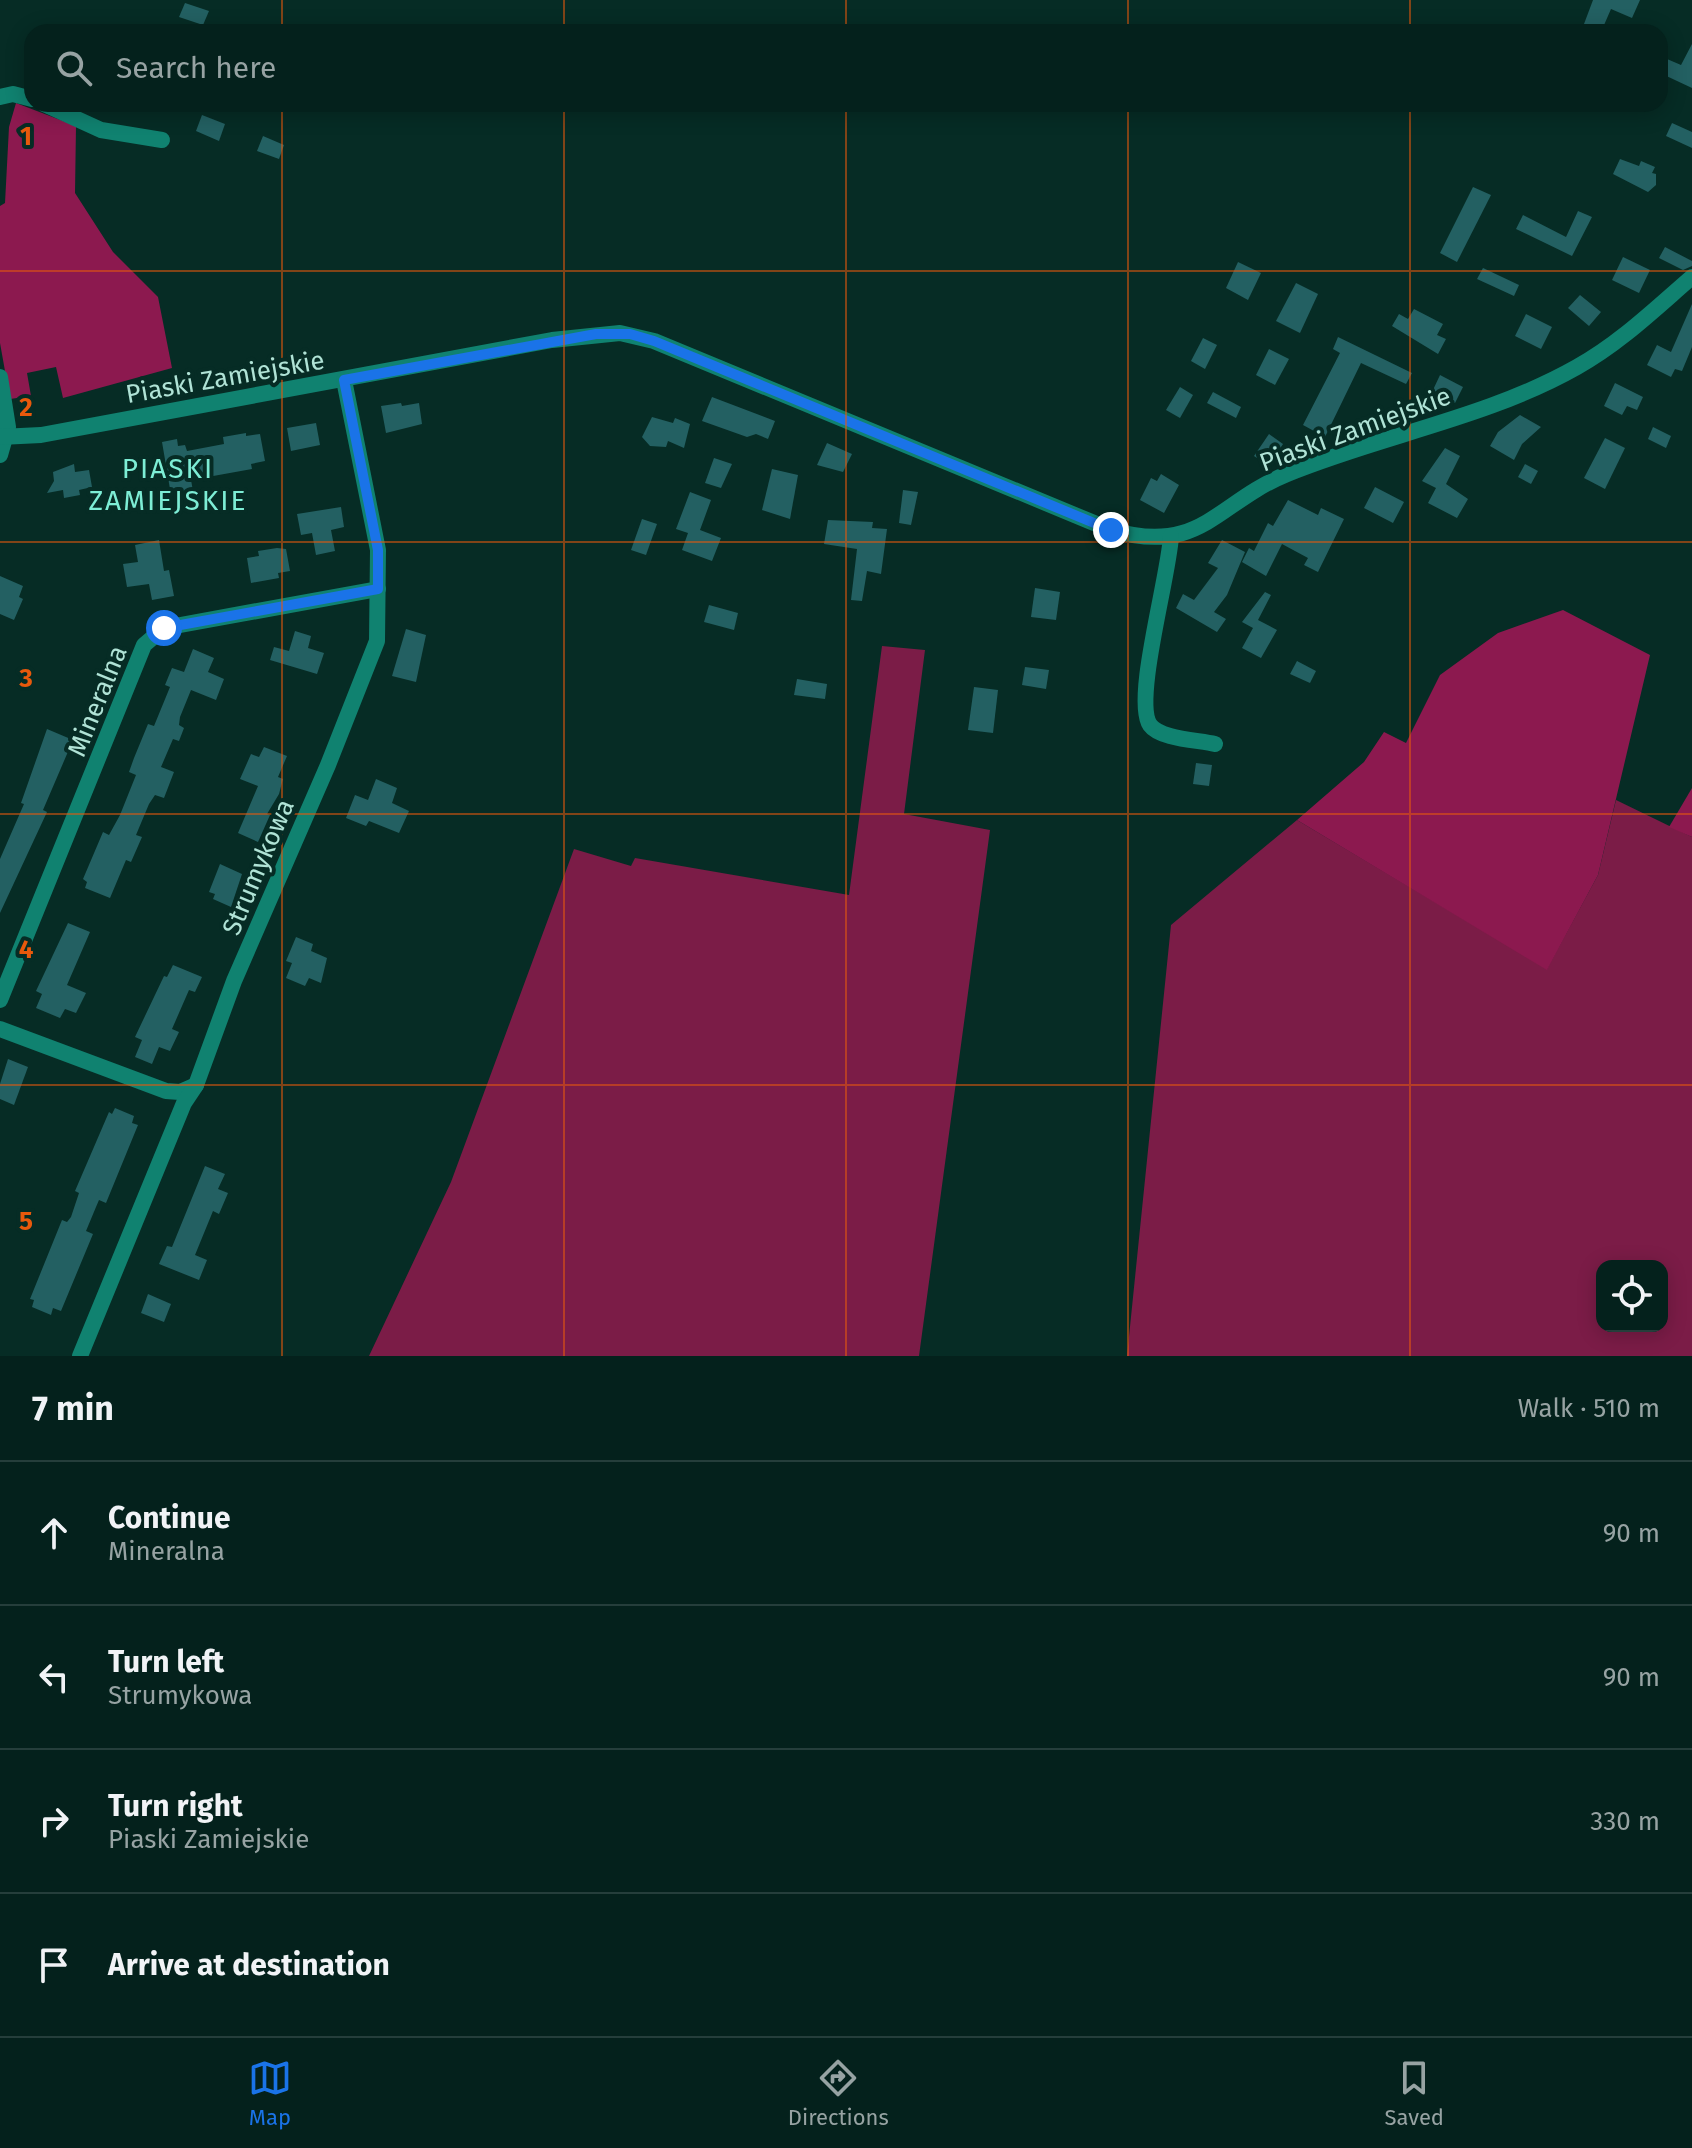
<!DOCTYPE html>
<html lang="en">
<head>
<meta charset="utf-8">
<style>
  body { margin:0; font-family:"Fira Sans",sans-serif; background:#0d2925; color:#f1f3f6 }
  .controls { position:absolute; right:24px; bottom:24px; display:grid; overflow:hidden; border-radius:16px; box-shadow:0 4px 20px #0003 }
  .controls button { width:72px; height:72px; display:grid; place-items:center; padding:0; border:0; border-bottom:2px solid #253e3b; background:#04211c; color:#f1f3f6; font:40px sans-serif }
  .stop { position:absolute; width:24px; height:24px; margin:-18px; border:6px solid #1a73e8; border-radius:50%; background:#fff }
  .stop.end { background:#1a73e8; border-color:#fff; box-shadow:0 2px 8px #0008 }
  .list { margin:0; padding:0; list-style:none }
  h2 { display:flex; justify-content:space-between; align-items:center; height:104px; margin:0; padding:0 32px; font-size:34px }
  h2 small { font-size:26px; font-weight:400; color:#97a3a3 }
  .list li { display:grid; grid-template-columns:52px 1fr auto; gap:24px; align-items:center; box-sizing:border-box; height:144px; padding:0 32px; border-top:2px solid #253e3b }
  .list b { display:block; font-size:30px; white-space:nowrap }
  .list p { margin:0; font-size:26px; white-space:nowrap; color:#97a3a3 }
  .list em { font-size:26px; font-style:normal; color:#97a3a3 }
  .icon { flex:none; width:44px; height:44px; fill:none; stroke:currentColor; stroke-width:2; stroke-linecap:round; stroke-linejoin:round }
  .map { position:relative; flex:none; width:1692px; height:1356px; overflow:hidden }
  .search { position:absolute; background:#04211c; box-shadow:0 4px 20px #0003; left:24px; right:24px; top:24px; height:88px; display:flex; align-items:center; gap:20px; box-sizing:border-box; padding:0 28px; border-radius:24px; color:#97a3a3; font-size:30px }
  .sheet { height:680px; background:#04211c }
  nav { display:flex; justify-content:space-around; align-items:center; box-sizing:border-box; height:112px; border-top:2px solid #253e3b; background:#04211c; font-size:22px; color:#97a3a3 }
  nav a { display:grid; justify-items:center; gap:4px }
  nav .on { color:#1a73e8 }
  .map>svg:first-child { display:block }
</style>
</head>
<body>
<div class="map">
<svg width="1692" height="1356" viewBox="0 0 1692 1356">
  <rect width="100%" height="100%" fill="#062c25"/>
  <g fill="#7b1c47" fill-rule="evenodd">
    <path d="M 882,646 L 925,650 L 904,814 L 990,830 L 919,1356 L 369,1356 L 451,1182 L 574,849 L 631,866 L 635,858 L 849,895 Z"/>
    <path d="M 1616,800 L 1692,837 L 1692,1356 L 1127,1356 L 1171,925 L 1297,820 L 1547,969 L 1598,875 ZM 1602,1266 L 1662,1266 L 1662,1326 L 1602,1326 Z"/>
  </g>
  <g fill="#8c194f">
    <path d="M 16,103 L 76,126 L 75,193 L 113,252 L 158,297 L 172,368 L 63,398 L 56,367 L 27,373 L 31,396 L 10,399 L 0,343 L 0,206 L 5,203 L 9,127 Z"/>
    <path d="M 1563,610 L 1650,655 L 1598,875 L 1547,970 L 1297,820 L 1364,762 L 1384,732 L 1406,743 L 1440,675 L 1498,633 Z"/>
    <path d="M 1692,788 L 1692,837 L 1669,827 Z"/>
  </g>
  <g fill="#236062">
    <path d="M 1593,0 L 1640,0 L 1632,18 L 1611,9 L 1601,32 L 1581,32 Z"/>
    <path d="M 185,3 L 209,11 L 203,25 L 179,17 Z"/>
    <path d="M 1692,44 L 1692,88 L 1660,73 L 1660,56 L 1681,65 Z"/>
    <path d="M 202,115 L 225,124 L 219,141 L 196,131 Z"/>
    <path d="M 1672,123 L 1692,132 L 1692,148 L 1666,136 Z"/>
    <path d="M 263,136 L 284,145 L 279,159 L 257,151 Z"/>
    <path d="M 1620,159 L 1639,166 L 1641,161 L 1655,167 L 1652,173 L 1656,174 L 1656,185 L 1648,192 L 1613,174 Z"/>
    <path d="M 1473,187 L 1491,195 L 1457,262 L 1440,253 Z"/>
    <path d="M 1578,211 L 1592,217 L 1572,256 L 1516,229 L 1523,215 L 1566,237 Z"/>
    <path d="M 1665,247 L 1692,261 L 1692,266 L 1683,270 L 1659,258 Z"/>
    <path d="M 1623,257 L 1650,270 L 1639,293 L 1612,280 Z"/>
    <path d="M 1238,262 L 1261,273 L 1248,300 L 1226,288 Z"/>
    <path d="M 1483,268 L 1519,285 L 1514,296 L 1477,279 Z"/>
    <path d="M 1296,283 L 1318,294 L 1300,333 L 1276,321 Z"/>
    <path d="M 1580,295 L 1601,312 L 1589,326 L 1568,308 Z"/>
    <path d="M 1692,304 L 1692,347 L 1682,371 L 1675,369 L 1671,377 L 1647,365 L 1657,345 L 1671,352 Z"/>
    <path d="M 1414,309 L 1443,324 L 1437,335 L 1446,339 L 1438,354 L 1392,326 L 1399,314 L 1408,319 Z"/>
    <path d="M 1526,314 L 1552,327 L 1541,349 L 1515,336 Z"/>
    <path d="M 1338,337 L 1412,373 L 1406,384 L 1361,363 L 1325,437 L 1303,425 L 1340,353 L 1333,349 Z"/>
    <path d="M 1203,338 L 1217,345 L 1205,369 L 1191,361 Z"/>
    <path d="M 1269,349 L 1289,359 L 1275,385 L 1256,375 Z"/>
    <path d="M 1440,375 L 1463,387 L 1455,403 L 1433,390 Z"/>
    <path d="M 1615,383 L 1643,397 L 1637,410 L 1627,406 L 1622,415 L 1604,406 Z"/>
    <path d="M 1180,387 L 1193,395 L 1180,418 L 1166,410 Z"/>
    <path d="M 1213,392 L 1241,407 L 1236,418 L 1207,403 Z"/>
    <path d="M 712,397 L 775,421 L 768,439 L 756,434 L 747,437 L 702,421 Z"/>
    <path d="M 401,403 L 402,406 L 419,403 L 422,424 L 386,433 L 381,406 Z"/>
    <path d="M 1520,415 L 1541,427 L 1522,444 L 1514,460 L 1490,446 L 1498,432 Z"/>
    <path d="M 652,417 L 673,423 L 675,418 L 690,424 L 684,448 L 668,441 L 666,447 L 650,446 L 642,437 Z"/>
    <path d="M 316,423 L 320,445 L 291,451 L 287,428 Z"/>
    <path d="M 1653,427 L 1671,436 L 1666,448 L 1648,439 Z"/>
    <path d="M 246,433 L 246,436 L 260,434 L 265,461 L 251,464 L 252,469 L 191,480 L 193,491 L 171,495 L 162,442 L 177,439 L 178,446 L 185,445 L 187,451 L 224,444 L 223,437 Z"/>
    <path d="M 1269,434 L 1283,444 L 1269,466 L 1254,456 Z"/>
    <path d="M 1605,438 L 1625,448 L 1605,489 L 1584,478 Z"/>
    <path d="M 827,443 L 852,454 L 843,472 L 817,465 Z"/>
    <path d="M 1445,448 L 1460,456 L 1446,484 L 1468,499 L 1457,518 L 1428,503 L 1436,488 L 1422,481 Z"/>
    <path d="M 714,458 L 732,464 L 721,488 L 705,483 Z"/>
    <path d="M 74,464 L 75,472 L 89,470 L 92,487 L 79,490 L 80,495 L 64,498 L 63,490 L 47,493 L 54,481 L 53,472 Z"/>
    <path d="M 1525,464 L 1538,471 L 1531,484 L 1518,477 Z"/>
    <path d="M 772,469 L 798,475 L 790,519 L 762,510 Z"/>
    <path d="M 1161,474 L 1179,485 L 1164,513 L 1140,500 L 1151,478 L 1157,481 Z"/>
    <path d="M 1375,487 L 1404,502 L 1393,523 L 1364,508 Z"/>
    <path d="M 903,490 L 918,492 L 911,525 L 899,523 Z"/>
    <path d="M 690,492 L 711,500 L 700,530 L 721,538 L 712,561 L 682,550 L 688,533 L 676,529 Z"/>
    <path d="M 1288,500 L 1318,515 L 1321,508 L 1344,519 L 1318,572 L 1304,565 L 1308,558 L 1282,544 L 1266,576 L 1242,562 L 1249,548 L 1254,551 L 1268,523 L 1273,526 Z"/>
    <path d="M 341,507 L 344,527 L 331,530 L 335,551 L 316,555 L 312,533 L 301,535 L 297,514 Z"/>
    <path d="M 642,519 L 657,524 L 646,555 L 631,550 Z"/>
    <path d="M 828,520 L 873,522 L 872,528 L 887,529 L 881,574 L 867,571 L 862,601 L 851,600 L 857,549 L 824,544 Z"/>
    <path d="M 159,540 L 164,571 L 169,570 L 174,596 L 152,600 L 149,584 L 127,587 L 123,564 L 138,562 L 135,545 Z"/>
    <path d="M 1222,540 L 1245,552 L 1227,595 L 1214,612 L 1226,619 L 1217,632 L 1176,608 L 1183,594 L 1194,600 L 1218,568 L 1208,563 Z"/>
    <path d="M 277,548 L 286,549 L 290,571 L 278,573 L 279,578 L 251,583 L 247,558 L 259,556 L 258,551 Z"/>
    <path d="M 0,576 L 23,586 L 19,597 L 23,599 L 14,620 L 0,614 Z"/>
    <path d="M 1035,588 L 1060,592 L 1056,620 L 1031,617 Z"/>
    <path d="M 1265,592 L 1271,595 L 1258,620 L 1277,630 L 1261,658 L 1242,648 L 1253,628 L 1242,622 Z"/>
    <path d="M 709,605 L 738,613 L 734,630 L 704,622 Z"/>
    <path d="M 406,629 L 426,635 L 416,682 L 392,676 Z"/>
    <path d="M 295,631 L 311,636 L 308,648 L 324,653 L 317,674 L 270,660 L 274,647 L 289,651 Z"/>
    <path d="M 193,649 L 214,658 L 208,672 L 224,679 L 216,700 L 191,690 L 180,717 L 179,725 L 184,728 L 179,741 L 173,739 L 161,767 L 174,772 L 164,798 L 155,795 L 149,804 L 136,835 L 142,837 L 131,862 L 126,860 L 110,898 L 85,888 L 87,882 L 83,879 L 103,832 L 109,835 L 120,815 L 136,775 L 129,772 L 134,758 L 148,724 L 154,726 L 170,687 L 165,685 L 172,668 L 184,672 Z"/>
    <path d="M 1297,661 L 1316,671 L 1310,683 L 1290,674 Z"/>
    <path d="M 1025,667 L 1049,670 L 1046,689 L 1022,685 Z"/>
    <path d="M 797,679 L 827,684 L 825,699 L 794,695 Z"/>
    <path d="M 974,687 L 998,690 L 993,733 L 968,730 Z"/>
    <path d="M 47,729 L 73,740 L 43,810 L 47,812 L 0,913 L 0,859 L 24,804 L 21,803 Z"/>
    <path d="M 264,747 L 287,756 L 278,777 L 283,779 L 279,794 L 267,814 L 270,815 L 258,842 L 238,833 L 258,786 L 240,779 L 251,754 L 259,757 Z"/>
    <path d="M 1196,763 L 1212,765 L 1209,786 L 1193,784 Z"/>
    <path d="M 376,779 L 397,788 L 392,803 L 409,811 L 399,833 L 369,821 L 366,826 L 346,818 L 355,795 L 368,800 Z"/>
    <path d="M 220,864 L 242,874 L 231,907 L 213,899 L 215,894 L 209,892 Z"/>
    <path d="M 68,923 L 90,932 L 67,985 L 86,993 L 76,1013 L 65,1009 L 60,1018 L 36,1008 L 42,994 L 36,991 Z"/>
    <path d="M 296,937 L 313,944 L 311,951 L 327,958 L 321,983 L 309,978 L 305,986 L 286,978 L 292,963 L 286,961 Z"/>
    <path d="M 173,965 L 202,977 L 195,992 L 189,990 L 172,1029 L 179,1032 L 170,1051 L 159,1047 L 152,1064 L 135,1057 L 142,1040 L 135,1037 L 164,976 L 167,977 Z"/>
    <path d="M 8,1059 L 28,1067 L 14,1105 L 0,1099 L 0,1084 Z"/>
    <path d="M 115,1108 L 134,1116 L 132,1123 L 138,1125 L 106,1203 L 99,1200 L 96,1207 L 86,1231 L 93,1234 L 61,1311 L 53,1308 L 51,1315 L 32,1307 L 34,1300 L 30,1299 L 62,1220 L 67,1222 L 71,1217 L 79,1193 L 75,1191 L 109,1112 L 112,1114 Z"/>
    <path d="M 205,1166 L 225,1174 L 218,1189 L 228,1193 L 219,1214 L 213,1211 L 195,1255 L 207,1260 L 199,1280 L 159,1264 L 167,1246 L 172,1247 Z"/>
    <path d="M 148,1294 L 171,1304 L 164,1322 L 141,1313 Z"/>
  </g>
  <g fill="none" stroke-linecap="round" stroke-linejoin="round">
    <g stroke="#108270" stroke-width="16">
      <path d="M 0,97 L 13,94 L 32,99"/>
      <path d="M 44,104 L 101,130 L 162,140"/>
      <path d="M 0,377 L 8,427 L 0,455"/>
      <path d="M 0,437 L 41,435 L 552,340 L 620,333 L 654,341 L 1111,530 C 1201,556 1216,503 1287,474 C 1382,435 1487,418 1577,367 C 1620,343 1655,309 1692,277"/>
      <path d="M 1171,536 C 1169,576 1133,700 1150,725 C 1160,739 1198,740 1215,744"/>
      <path d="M 0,1000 L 144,645 L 164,628 L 378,589"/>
      <path d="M 0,1029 L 166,1091 L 180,1092 L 196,1085"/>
      <path d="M 80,1356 L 184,1103 L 196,1085 L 234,981 L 328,765 L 377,641 L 378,550 L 344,380"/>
    </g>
  </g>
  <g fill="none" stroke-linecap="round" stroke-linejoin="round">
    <path stroke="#1a73e8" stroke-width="10" d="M 164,628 L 378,589 L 378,550 L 344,380 L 596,334 L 630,334 L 654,341 L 1111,530"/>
  </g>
  <path fill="none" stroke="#e8590c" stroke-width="2" stroke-opacity="0.55" d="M 282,0 L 282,32M 564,0 L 564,32M 846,0 L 846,32M 1128,0 L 1128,32M 1410,0 L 1410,32M 282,104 L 282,1356M 564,104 L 564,1356M 846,104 L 846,1356M 1128,104 L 1128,1356M 1410,104 L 1410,1356M 0,271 L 1692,271M 0,542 L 1692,542M 0,814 L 1692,814M 0,1085 L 1692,1085"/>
  <g text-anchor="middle" stroke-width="8" stroke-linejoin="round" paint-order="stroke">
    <g font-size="26" fill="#b0e3d6" stroke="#062c25">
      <text transform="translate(225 377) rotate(-10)" y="9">Piaski Zamiejskie</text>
      <text transform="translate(1355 429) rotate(-20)" y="9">Piaski Zamiejskie</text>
      <text transform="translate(97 701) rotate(-68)" y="9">Mineralna</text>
      <text transform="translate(258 867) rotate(-67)" y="9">Strumykowa</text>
    </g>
    <g font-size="28" letter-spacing="2" fill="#7dedd5" stroke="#062c25">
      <text x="168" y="478">PIASKI<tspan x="168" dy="32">ZAMIEJSKIE</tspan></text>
    </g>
  </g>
  <g font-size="26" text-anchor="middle" font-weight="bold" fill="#e8590c" stroke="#062c25" stroke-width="8" stroke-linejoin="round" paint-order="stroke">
    <text x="26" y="145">1</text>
    <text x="26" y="416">2</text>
    <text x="26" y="687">3</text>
    <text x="26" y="958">4</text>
    <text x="26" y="1230">5</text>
  </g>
</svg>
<div class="controls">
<button><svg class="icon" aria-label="locate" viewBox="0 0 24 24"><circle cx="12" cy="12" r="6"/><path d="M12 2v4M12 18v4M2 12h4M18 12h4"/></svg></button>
</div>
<div class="stop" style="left:164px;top:628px"></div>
<div class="stop end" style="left:1111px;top:530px"></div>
<div class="search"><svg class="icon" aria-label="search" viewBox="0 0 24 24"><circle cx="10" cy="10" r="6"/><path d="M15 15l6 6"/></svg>Search here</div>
</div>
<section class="sheet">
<h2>7 min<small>Walk · 510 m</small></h2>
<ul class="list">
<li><svg class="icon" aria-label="ahead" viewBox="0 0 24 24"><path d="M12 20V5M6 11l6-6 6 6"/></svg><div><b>Continue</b><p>Mineralna</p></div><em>90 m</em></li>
<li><svg class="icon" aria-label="left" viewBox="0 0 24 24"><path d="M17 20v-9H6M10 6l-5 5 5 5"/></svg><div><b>Turn left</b><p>Strumykowa</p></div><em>90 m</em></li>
<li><svg class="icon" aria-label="right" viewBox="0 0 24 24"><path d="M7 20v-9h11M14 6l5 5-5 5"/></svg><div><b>Turn right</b><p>Piaski Zamiejskie</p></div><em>330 m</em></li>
<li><svg class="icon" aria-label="arrive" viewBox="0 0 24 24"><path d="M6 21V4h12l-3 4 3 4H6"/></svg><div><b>Arrive at destination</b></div></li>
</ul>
</section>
<nav>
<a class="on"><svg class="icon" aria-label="map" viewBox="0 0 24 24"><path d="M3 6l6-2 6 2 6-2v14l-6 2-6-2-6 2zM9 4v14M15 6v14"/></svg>Map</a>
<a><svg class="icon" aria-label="directions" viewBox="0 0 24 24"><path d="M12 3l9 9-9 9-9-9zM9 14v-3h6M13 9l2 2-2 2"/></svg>Directions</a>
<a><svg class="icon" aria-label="saved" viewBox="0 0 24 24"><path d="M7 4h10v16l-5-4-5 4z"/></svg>Saved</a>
</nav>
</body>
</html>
